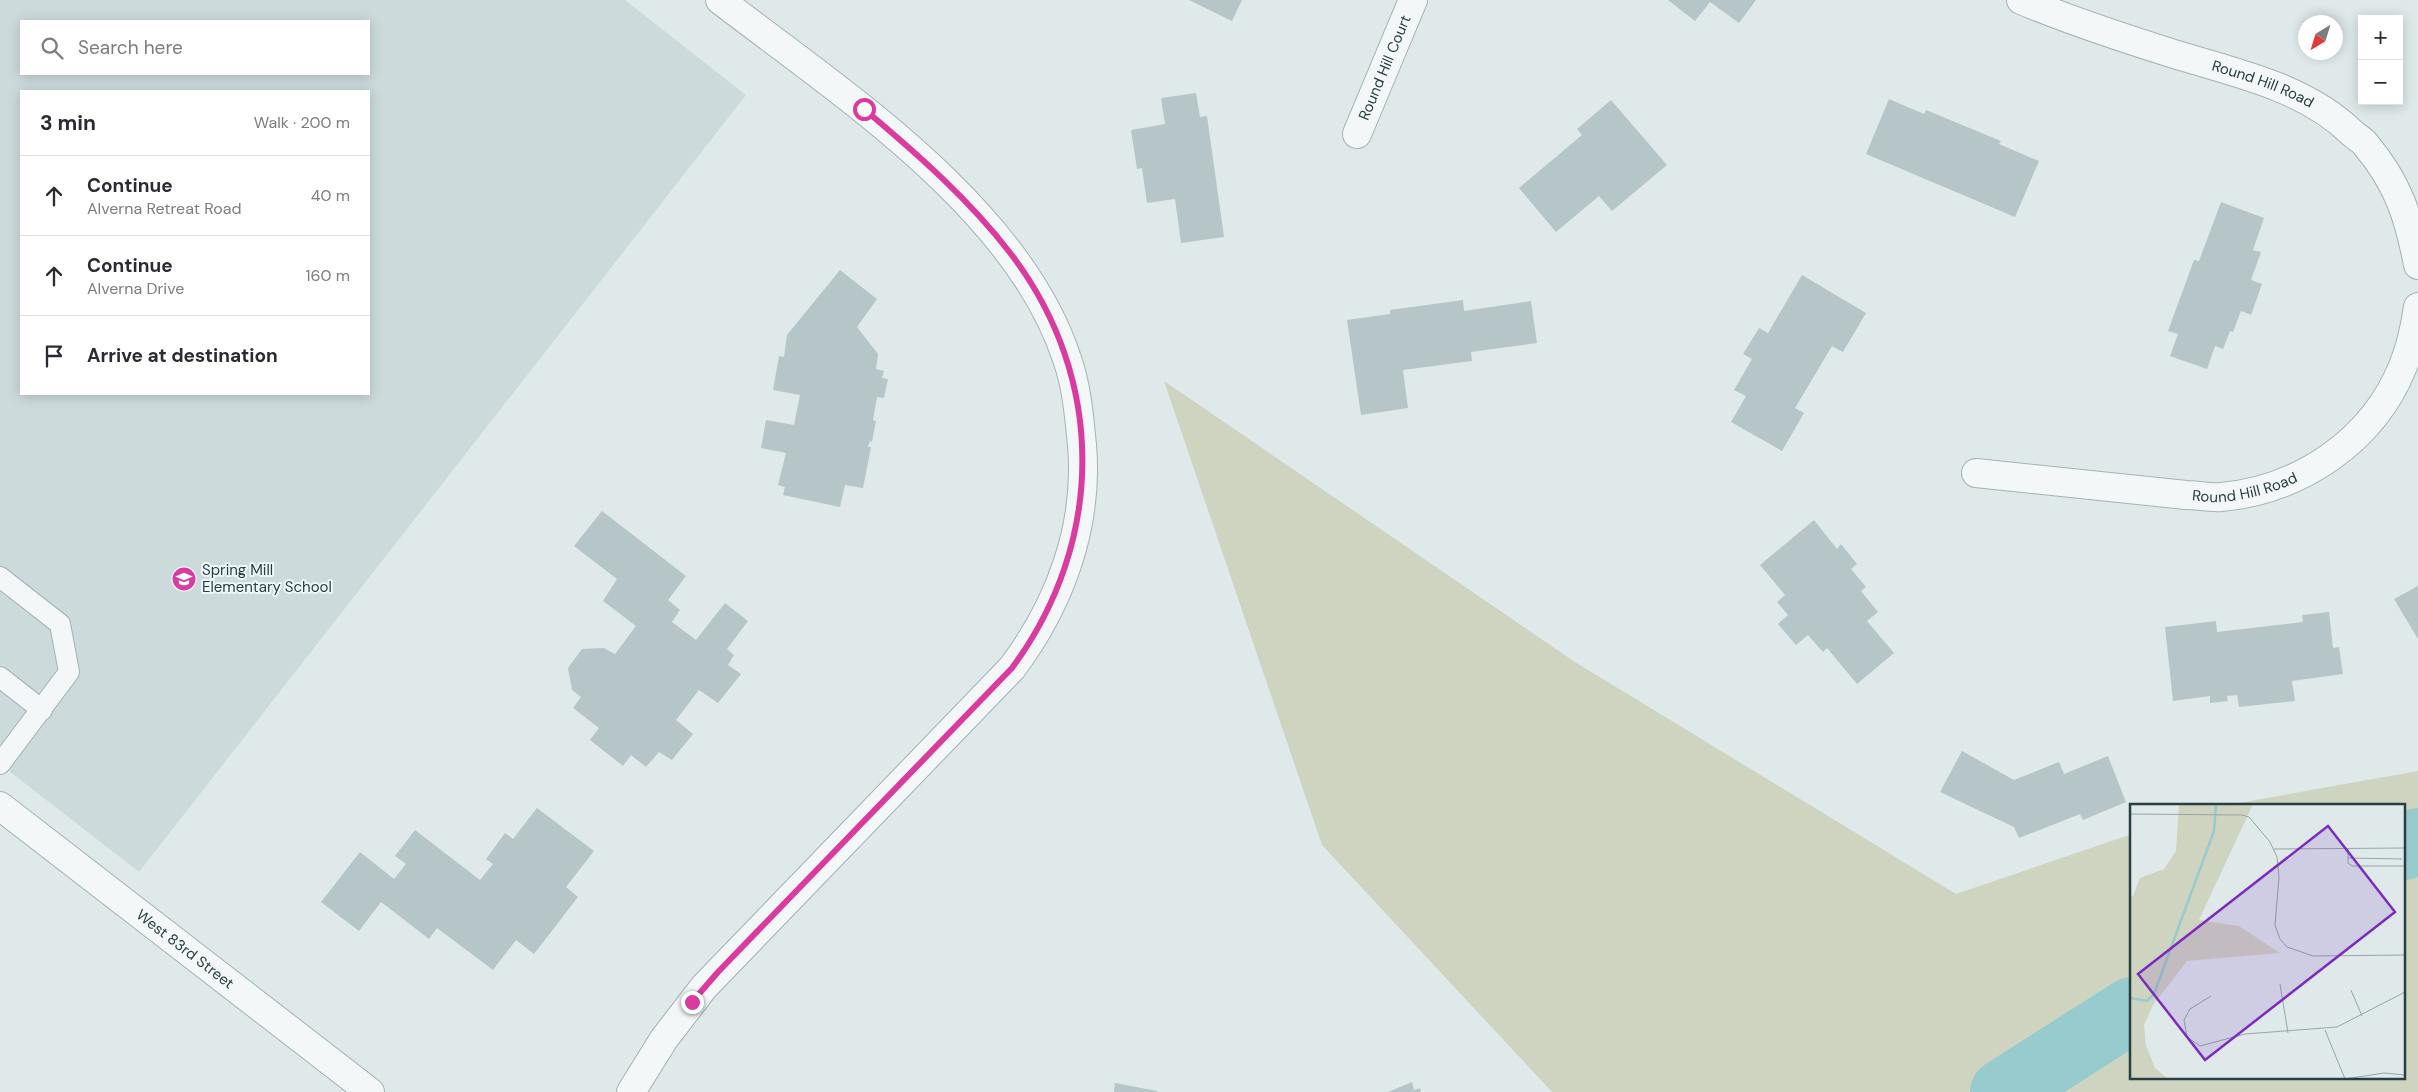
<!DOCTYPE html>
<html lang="en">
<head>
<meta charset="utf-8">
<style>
  body { margin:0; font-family:"DM Sans",sans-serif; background:#f2f2f3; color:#2b2b33 }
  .controls { position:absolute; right:15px; top:15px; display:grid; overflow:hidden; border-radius:0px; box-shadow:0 2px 12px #0003 }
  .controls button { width:45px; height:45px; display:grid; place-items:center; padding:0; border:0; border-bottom:1px solid #e1e1e2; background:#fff; color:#2b2b33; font:25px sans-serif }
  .compass { position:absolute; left:2298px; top:15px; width:45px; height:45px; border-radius:50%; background:#fff; box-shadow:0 2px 12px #0003; rotate:218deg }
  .stop { position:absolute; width:15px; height:15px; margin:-11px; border:4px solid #d93b9e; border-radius:50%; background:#fff }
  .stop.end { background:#d93b9e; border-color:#fff; box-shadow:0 1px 5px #0008 }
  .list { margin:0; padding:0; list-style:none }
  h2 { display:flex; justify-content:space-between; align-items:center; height:65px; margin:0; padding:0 20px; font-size:21px }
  h2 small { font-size:16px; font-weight:400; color:#7c7c81 }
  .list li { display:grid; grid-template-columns:32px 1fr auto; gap:15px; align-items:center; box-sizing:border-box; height:80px; padding:0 20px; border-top:1px solid #e1e1e2 }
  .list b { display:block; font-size:19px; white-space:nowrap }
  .list p { margin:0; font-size:16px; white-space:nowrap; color:#7c7c81 }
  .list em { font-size:16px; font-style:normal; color:#7c7c81 }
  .icon { flex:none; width:28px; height:28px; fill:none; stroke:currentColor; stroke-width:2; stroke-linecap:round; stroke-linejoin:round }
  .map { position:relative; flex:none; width:2418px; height:1092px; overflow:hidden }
  .search { position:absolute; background:#fff; box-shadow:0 2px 12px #0003; left:20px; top:20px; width:350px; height:55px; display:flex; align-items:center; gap:12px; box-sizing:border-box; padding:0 18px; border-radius:0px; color:#7c7c81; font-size:19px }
  .panel { position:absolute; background:#fff; box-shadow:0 2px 12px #0003; left:20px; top:90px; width:350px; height:305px; border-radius:0px }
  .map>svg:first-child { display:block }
</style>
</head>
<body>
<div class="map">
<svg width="2418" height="1092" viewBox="0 0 2418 1092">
  <rect width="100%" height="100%" fill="#dfe9ea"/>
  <path fill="#cddadc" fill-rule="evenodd" d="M 0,0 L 625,0 L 746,95 L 139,872 L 0,764 ZM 21,21 L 369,21 L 369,74 L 21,74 ZM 21,91 L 369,91 L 369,394 L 21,394 Z"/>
  <path fill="#cfd4c0" d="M 1164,381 L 1575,662 L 1956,894 L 2132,834 L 2132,1078 L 2404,1078 L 2404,806 L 2222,806 L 2418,771 L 2418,1092 L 1552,1092 L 1322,845 Z"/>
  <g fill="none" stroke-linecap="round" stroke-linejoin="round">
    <g stroke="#98cbcd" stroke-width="66">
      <path d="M 2404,847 L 2418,841"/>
      <path d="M 2003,1092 L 2132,1010"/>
    </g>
  </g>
  <g fill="#b6c5c7">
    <path d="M 1189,0 L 1242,0 L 1232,21 Z"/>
    <path d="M 1668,0 L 1756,0 L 1739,23 L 1710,2 L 1695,21 Z"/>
    <path d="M 1196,93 L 1200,117 L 1207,116 L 1224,237 L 1181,243 L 1175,199 L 1147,203 L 1142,168 L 1137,169 L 1131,130 L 1165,124 L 1161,98 Z"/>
    <path d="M 1889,99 L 1924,114 L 1926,110 L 2001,141 L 1999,144 L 2039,161 L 2015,217 L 1866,154 Z"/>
    <path d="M 1611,100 L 1667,165 L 1612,211 L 1599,196 L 1556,232 L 1519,188 L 1582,135 L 1577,129 Z"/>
    <path d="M 2221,202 L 2264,218 L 2253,250 L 2261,252 L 2251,280 L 2262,284 L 2251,315 L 2241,311 L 2233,332 L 2230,331 L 2223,349 L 2215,346 L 2207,369 L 2170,356 L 2178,334 L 2168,331 L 2194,260 L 2199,261 Z"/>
    <path d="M 840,270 L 877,299 L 857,327 L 878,354 L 876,369 L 884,371 L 882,378 L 888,379 L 884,398 L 877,397 L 873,420 L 876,421 L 872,442 L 870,441 L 868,447 L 871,447 L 863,488 L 845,485 L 840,507 L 783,495 L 785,487 L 778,485 L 786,453 L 761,448 L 766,420 L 794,425 L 800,395 L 773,390 L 779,356 L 784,357 L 787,335 Z"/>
    <path d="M 1802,275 L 1866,313 L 1843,352 L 1832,346 L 1795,408 L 1804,413 L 1782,451 L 1731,422 L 1746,396 L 1734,390 L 1752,359 L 1743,354 L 1759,328 L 1768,333 Z"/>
    <path d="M 1463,300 L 1464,311 L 1531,301 L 1537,343 L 1471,352 L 1472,361 L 1403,370 L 1408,408 L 1361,415 L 1347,320 L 1390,314 L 1390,310 Z"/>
    <path d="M 602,511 L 686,576 L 668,600 L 680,610 L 672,622 L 696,640 L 725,603 L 748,621 L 727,649 L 734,655 L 728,665 L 741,674 L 718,703 L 699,690 L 676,720 L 693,734 L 672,760 L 659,752 L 646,767 L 631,755 L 623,766 L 590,740 L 599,728 L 573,708 L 581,697 L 572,690 L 568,668 L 582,649 L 604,648 L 615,654 L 636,626 L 603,601 L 617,579 L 574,546 Z"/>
    <path d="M 1814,520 L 1837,549 L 1841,544 L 1857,564 L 1851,569 L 1866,587 L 1861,591 L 1878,612 L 1867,621 L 1894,653 L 1857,684 L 1827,648 L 1823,652 L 1808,635 L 1796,645 L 1778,624 L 1788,615 L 1777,602 L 1785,595 L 1760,565 Z"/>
    <path d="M 2418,586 L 2418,639 L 2394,599 Z"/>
    <path d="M 2329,612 L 2333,648 L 2339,647 L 2343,674 L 2292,681 L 2295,701 L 2239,707 L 2237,695 L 2227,696 L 2228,701 L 2210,703 L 2210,696 L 2173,701 L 2165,627 L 2216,621 L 2217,632 L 2303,622 L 2302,615 Z"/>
    <path d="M 1962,751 L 2014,780 L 2059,762 L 2064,774 L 2108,756 L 2126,802 L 2083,820 L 2080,814 L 2019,838 L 2014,827 L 1940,792 Z"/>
    <path d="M 537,808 L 594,851 L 566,887 L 578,897 L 534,954 L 516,940 L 493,970 L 437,928 L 429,939 L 381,902 L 359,931 L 321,902 L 360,852 L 394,879 L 406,864 L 395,856 L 415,830 L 480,880 L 493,864 L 486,859 L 505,833 L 513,839 Z"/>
    <path d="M 1412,1082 L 1414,1090 L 1420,1088 L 1421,1092 L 1388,1092 Z"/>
    <path d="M 1115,1083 L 1157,1091 L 1157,1092 L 1114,1092 Z"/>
  </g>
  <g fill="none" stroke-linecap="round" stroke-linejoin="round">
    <defs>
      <g id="service">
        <path d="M 0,577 L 60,624 L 69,672 L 0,764"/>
        <path d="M 0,677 L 42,710"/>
      </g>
      <g id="minor">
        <path id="s1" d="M 2021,0 C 2071,21 2123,38 2174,54 C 2236,73 2305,87 2352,133 C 2356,137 2363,140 2366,145 C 2398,183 2409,217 2418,265"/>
        <path id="s2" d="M 1357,134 L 1413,0"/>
        <path id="s3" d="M 1976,473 L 2186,495 C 2198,495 2210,498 2221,497 C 2300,490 2373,441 2403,366 C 2411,347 2415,327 2418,307"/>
        <path id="s4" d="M 0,806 L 370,1092"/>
        <path d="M 631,1092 L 664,1039 L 704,987 L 1012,668 C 1060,604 1089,526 1082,445 C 1079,416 1077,387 1067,359 C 1018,208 841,93 720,0"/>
      </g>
    </defs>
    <use href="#service" stroke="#a4b2b4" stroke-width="22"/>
    <use href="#minor" stroke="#a4b2b4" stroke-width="30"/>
    <use href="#service" stroke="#f3f7f8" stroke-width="20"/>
    <use href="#minor" stroke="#f3f7f8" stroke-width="28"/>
  </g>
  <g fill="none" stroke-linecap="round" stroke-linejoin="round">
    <path stroke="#d93b9e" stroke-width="6" d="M 692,1002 L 718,972 L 1012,668 C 1105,542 1107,380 1011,254 C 969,199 916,153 864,109"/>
  </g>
  <defs>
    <symbol id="school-disc" viewBox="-11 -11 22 22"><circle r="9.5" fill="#d93b9e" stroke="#eff6f7"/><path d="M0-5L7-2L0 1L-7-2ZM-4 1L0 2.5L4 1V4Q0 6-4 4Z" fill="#fff"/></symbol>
  </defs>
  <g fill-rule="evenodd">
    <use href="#school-disc" x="170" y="565" width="28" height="28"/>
  </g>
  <g text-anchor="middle" stroke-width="4" stroke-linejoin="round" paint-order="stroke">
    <g font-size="15" fill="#273e42" stroke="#eff6f7">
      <text dy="5" stroke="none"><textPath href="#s2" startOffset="72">Round Hill Court</textPath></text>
      <text dy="5" stroke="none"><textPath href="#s1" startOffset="256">Round Hill Road</textPath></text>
      <text dy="5" stroke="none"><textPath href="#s3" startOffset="271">Round Hill Road</textPath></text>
      <text dy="5" stroke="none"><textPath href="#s4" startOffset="234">West 83rd Street</textPath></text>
    </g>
    <g font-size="15" fill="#273e42" stroke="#eff6f7" text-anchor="start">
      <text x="202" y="575">Spring Mill<tspan x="202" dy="17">Elementary School</tspan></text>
    </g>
  </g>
  <g transform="translate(2130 804)">
    <rect width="275" height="275" fill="#dfe9ea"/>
    <path d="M 49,0 L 123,0 L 69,116 L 109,122 L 150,149 L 57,157 L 23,201 L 14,221 L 16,241 L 25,264 L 38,275 L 0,275 L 0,91 L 3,92 L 10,74 L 34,65 L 46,47 Z" fill="#cfd4c0"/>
    <path fill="none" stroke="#98cbcd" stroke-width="2.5" d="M 0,194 L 17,197 L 24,190 L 84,27 L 86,0"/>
    <path fill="none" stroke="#95a5a7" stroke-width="1" d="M 0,10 L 112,11 L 119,13 L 140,38 L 147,53 L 149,73 L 145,121 L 150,135 L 157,143 L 183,152 L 275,151M 218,44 L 218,59 L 222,62 L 275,62M 144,45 L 275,44M 218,54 L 272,55M 150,180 L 158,229M 221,186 L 232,212M 81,192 L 60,205 L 54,216 L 57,233 L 70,242 L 115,230 L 207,223 L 275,188M 195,226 L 215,275M 215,275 L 254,269 L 275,271"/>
    <path fill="#7b2cbf" fill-opacity="0.15" stroke="#7b2cbf" stroke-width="2.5" d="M 198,22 L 265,108 L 75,256 L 8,170 Z"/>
    <rect width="275" height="275" fill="none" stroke="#273e42" stroke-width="2.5"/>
  </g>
</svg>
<div class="controls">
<button>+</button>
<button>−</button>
</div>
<svg class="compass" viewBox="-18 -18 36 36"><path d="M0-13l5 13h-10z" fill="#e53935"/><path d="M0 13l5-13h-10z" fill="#7c7c81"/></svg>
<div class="stop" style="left:864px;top:109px"></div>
<div class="stop end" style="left:692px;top:1002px"></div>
<div class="search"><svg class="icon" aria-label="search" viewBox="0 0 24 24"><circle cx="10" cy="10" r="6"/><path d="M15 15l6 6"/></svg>Search here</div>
<section class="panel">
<h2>3 min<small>Walk · 200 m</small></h2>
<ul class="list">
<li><svg class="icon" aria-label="ahead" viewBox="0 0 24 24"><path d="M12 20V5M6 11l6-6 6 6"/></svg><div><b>Continue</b><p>Alverna Retreat Road</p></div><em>40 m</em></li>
<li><svg class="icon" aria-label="ahead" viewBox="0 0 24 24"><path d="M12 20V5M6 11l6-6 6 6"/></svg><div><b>Continue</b><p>Alverna Drive</p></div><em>160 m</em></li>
<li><svg class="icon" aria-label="arrive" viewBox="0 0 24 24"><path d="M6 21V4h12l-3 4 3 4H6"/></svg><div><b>Arrive at destination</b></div></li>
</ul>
</section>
</div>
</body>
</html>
